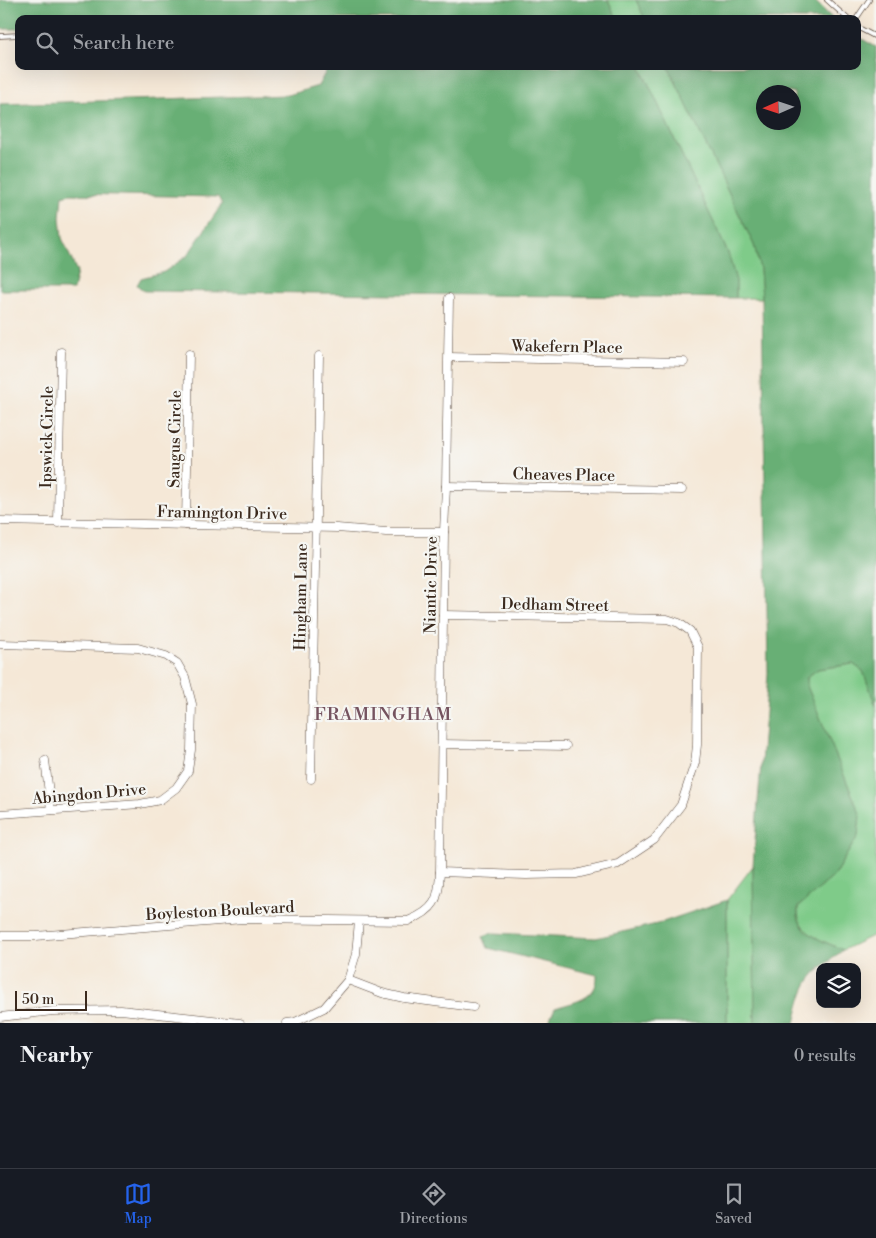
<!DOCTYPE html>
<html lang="en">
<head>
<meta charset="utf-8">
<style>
  body { margin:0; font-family:"Libre Bodoni",serif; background:#242831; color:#f1f3f6 }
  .controls { position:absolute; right:15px; bottom:15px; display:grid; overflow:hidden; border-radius:10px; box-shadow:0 5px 20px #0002 }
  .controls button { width:45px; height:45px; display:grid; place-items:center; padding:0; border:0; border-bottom:1px solid #363941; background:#171b24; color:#f1f3f6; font:25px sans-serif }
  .compass { position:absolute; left:756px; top:85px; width:45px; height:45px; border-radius:50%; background:#171b24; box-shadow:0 5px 20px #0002; rotate:267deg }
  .scale { position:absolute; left:15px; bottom:12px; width:72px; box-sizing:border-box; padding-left:5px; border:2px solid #3b2a1e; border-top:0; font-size:14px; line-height:18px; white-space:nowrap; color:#3b2a1e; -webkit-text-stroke:4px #f6f6f2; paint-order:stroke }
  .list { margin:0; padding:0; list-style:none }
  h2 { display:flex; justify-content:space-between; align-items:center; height:65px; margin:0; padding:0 20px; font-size:21px }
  h2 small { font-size:16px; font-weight:400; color:#9ea1a6 }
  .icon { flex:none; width:28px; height:28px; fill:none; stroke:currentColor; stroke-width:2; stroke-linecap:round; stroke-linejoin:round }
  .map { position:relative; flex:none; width:876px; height:1023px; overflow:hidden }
  .search { position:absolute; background:#171b24; box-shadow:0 5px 20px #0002; left:15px; right:15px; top:15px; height:55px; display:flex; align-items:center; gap:12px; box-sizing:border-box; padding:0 18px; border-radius:10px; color:#9ea1a6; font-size:19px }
  .sheet { height:145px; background:#171b24 }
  nav { display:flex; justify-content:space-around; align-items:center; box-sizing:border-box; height:70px; border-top:1px solid #363941; background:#171b24; font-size:14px; color:#9ea1a6 }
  nav a { display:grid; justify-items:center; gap:2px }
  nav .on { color:#2563eb }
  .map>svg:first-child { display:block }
</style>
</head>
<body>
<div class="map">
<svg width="876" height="1023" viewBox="0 0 876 1023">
  <rect width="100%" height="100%" fill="#f6f6f2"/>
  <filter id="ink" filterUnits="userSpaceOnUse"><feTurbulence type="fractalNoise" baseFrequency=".02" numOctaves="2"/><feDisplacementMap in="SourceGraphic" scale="10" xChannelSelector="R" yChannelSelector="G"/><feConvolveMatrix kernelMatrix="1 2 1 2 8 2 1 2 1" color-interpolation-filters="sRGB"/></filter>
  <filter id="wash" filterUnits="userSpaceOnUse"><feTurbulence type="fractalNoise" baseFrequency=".0096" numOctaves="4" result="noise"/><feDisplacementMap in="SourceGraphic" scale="20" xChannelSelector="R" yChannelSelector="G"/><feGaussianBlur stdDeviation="1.12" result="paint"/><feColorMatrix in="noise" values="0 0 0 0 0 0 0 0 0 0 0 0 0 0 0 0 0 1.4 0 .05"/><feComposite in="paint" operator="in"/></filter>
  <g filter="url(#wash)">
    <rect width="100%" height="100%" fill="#f5e8d7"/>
    <g fill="#7fcb89" stroke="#5d7a54">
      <path d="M 608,0 L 636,0 L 645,19 L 617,19 Z"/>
      <path d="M 640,66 L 668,66 L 754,245 L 760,269 L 762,298 L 736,298 L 736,281 L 728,253 Z"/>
      <path d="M 853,664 L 863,671 L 876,706 L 876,934 L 843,950 C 822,940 796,934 798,907 L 833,877 L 858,836 L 860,814 L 807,686 L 807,677 L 818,669 Z"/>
      <path d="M 753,866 L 755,1023 L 727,1023 L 727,900 Z"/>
    </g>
    <g fill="#67af75" stroke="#516c4a" fill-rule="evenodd">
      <path d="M 0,0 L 608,0 L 617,19 L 19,19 L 19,29 L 0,29 Z"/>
      <path d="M 636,0 L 814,0 L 833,19 L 645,19 Z"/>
      <path d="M 857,36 L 876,47 L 876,706 L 863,671 L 853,664 L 818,669 L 807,677 L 807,686 L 860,814 L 858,836 L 833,877 L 798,907 C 795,934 822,940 843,950 L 822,967 L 820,967 L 820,969 C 803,982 800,1004 795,1023 L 755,1023 L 753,866 L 768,674 L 762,298 L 760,269 L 754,245 L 668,66 L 857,66 ZM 764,92 L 794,92 L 794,122 L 764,122 Z"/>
      <path d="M 326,66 L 640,66 L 728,253 L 736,281 L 736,298 L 144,291 L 137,285 L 141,278 L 164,272 L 187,256 L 222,204 L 218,197 L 70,194 L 62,196 L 60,218 L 62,238 L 77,272 L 73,290 L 0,290 L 0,104 L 288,95 L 318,86 L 326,71 Z"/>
      <path d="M 727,900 L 727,1023 L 551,1023 L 550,1019 L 555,1008 C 573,1002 598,1000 597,975 L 488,948 L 483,936 L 493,933 L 596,938 L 657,924 Z"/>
    </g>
  </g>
  <g filter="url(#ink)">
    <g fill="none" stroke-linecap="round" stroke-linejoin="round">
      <defs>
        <g id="service">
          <path d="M 827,0 L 848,19"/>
          <path d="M 856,19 L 869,0"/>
          <path d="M 857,27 L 876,37"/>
          <path d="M 0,36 L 19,35"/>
        </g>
        <g id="minor">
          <path d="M 449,357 L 684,362"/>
          <path d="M 446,486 L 682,490"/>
          <path d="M 0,521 L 337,528 L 386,532 L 444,532"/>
          <path d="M 58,523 L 61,352"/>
          <path d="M 186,525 L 189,354"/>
          <path d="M 0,644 L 138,648 L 166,656 L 177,663 L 185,677 L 192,704 L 191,750 L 188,771 L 176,788 L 160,800 L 140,804 L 0,814"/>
          <path d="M 442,744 L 566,746"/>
          <path d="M 45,760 L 51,810"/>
          <path d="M 311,779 L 319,356"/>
          <path d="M 440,872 L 526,875 L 576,874 L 618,864 L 654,840 L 681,805 L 695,763 L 697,745 L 698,647 L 690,631 L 679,623 L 667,619 L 443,615"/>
          <path d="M 0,936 L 36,936 L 243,919 L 408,921 C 435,910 439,900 440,872 L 444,532 L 446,486 L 449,298"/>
          <path d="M 348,980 L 382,993 L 404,998 L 473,1007"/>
          <path d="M 0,1017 L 53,1011 L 121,1010 L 240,1023"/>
          <path d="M 287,1023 L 295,1022 L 324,1008 L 348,980 L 356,954 L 359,921"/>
        </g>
      </defs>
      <use href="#service" stroke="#57463a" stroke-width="5.5"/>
      <use href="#minor" stroke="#57463a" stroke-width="9"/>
      <use href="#service" stroke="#fff" stroke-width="4"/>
      <use href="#minor" stroke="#fff" stroke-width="8"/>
    </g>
  </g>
  <g text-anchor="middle" stroke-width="4.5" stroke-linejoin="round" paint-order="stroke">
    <g font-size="16" fill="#3b2a1e" stroke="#f6f6f2">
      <text transform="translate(567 346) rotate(1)" y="6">Wakefern Place</text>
      <text transform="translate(46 437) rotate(-89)" y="6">Ipswick Circle</text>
      <text transform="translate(174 439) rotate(-89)" y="6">Saugus Circle</text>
      <text transform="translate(564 474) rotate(1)" y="6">Cheaves Place</text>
      <text transform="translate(222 512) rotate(1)" y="6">Framington Drive</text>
      <text transform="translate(430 585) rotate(-89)" y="6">Niantic Drive</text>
      <text transform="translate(300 597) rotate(-89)" y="6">Hingham Lane</text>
      <text transform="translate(555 604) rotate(1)" y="6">Dedham Street</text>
      <text transform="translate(89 793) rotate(-5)" y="6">Abingdon Drive</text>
      <text transform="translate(220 910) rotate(-3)" y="6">Boyleston Boulevard</text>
    </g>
    <g font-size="18" letter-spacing="1" fill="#75535f" stroke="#f6f6f2">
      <text x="383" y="720">FRAMINGHAM</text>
    </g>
  </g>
</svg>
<div class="controls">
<button><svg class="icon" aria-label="layers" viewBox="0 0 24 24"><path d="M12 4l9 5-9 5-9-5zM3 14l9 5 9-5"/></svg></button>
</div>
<svg class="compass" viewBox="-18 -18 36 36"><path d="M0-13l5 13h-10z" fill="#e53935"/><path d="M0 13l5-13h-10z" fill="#9ea1a6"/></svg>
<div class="scale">50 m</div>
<div class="search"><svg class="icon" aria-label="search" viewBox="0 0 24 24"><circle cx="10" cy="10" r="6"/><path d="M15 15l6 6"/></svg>Search here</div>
</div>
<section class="sheet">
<h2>Nearby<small>0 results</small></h2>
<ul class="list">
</ul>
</section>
<nav>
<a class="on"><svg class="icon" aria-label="map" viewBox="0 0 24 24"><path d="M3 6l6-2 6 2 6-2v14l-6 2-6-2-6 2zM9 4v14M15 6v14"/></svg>Map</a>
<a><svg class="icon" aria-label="directions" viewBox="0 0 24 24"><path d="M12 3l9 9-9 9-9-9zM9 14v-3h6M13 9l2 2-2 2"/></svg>Directions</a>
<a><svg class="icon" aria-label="saved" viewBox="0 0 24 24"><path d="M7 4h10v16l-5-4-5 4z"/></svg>Saved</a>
</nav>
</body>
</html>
